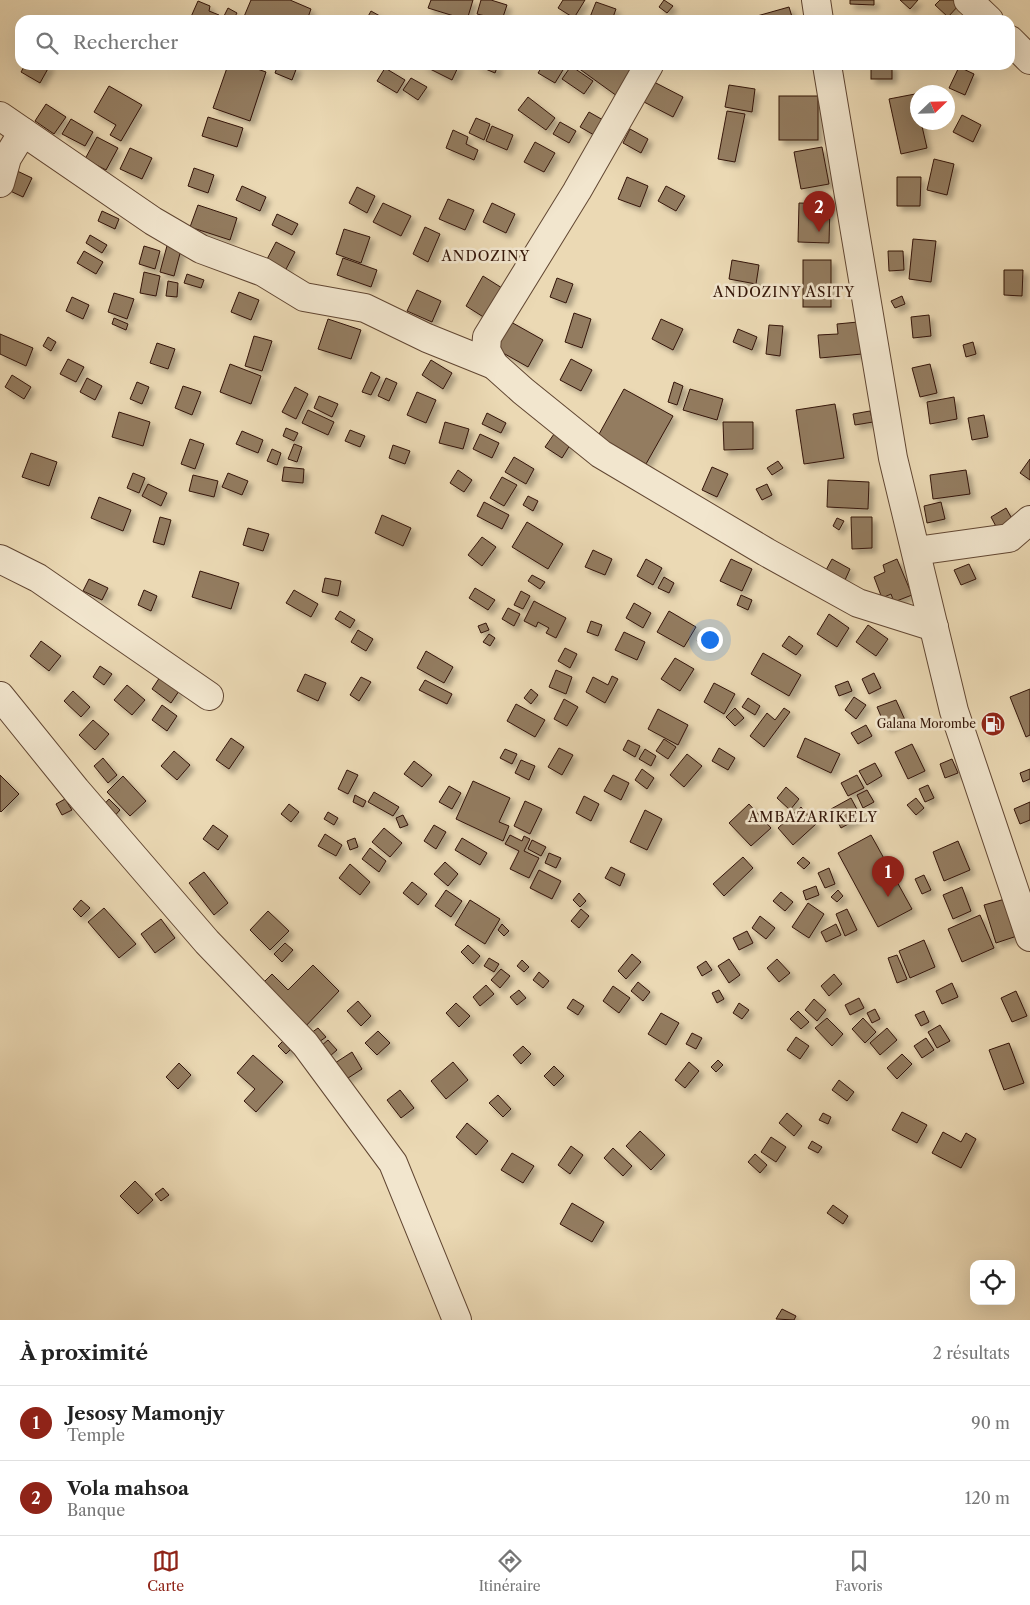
<!DOCTYPE html>
<html lang="fr">
<head>
<meta charset="utf-8">
<style>
  body { margin:0; font-family:"Libre Caslon Text",serif; background:#f2f2f2; color:#222 }
  .controls { position:absolute; right:15px; bottom:15px; display:grid; overflow:hidden; border-radius:10px; box-shadow:0 5px 20px #0002 }
  .controls button { width:45px; height:45px; display:grid; place-items:center; padding:0; border:0; border-bottom:1px solid #e0e0e0; background:#fff; color:#222; font:25px sans-serif }
  .compass { position:absolute; left:910px; top:85px; width:45px; height:45px; border-radius:50%; background:#fff; box-shadow:0 5px 20px #0002; rotate:67deg }
  .you { position:absolute; left:709px; top:639px; width:18px; height:18px; margin:-12px; border:4px solid #fff; border-radius:50%; background:#1a73e8; box-shadow:0 0 0 8px #1a73e833 }
  .badge { display:grid; place-items:center; width:32px; height:32px; border-radius:50%; background:#8f2418; color:#fff; font-size:16px; font-weight:700 }
  .pin { position:absolute; translate:-50% -41px; filter:drop-shadow(0 1px 2px #0008) }
  .pin::after { content:''; position:absolute; top:26px; width:18px; height:15px; background:inherit; clip-path:polygon(0 0,100% 0,50% 100%) }
  .list { margin:0; padding:0; list-style:none }
  h2 { display:flex; justify-content:space-between; align-items:center; height:65px; margin:0; padding:0 20px; font-size:21px }
  h2 small { font-size:16px; font-weight:400; color:#767676 }
  .list li { display:grid; grid-template-columns:32px 1fr auto; gap:15px; align-items:center; box-sizing:border-box; height:75px; padding:0 20px; border-top:1px solid #e0e0e0 }
  .list b { display:block; font-size:19px; white-space:nowrap }
  .list p { margin:0; font-size:16px; white-space:nowrap; color:#767676 }
  .list em { font-size:16px; font-style:normal; color:#767676 }
  .icon { flex:none; width:28px; height:28px; fill:none; stroke:currentColor; stroke-width:2; stroke-linecap:round; stroke-linejoin:round }
  .map { position:relative; flex:none; width:1030px; height:1320px; overflow:hidden }
  .search { position:absolute; background:#fff; box-shadow:0 5px 20px #0002; left:15px; right:15px; top:15px; height:55px; display:flex; align-items:center; gap:12px; box-sizing:border-box; padding:0 18px; border-radius:15px; color:#767676; font-size:19px }
  .sheet { height:215px; background:#fff }
  nav { display:flex; justify-content:space-around; align-items:center; box-sizing:border-box; height:70px; border-top:1px solid #e0e0e0; background:#fff; font-size:14px; color:#767676 }
  nav a { display:grid; justify-items:center; gap:2px }
  nav .on { color:#8f2418 }
  .map>svg:first-child { display:block }
</style>
</head>
<body>
<div class="map">
<svg width="1030" height="1320" viewBox="0 0 1030 1320">
  <defs>
    <filter id="shadow"><feDropShadow dx="4.5" dy="4.5" stdDeviation="2.5" flood-color="#0004"/></filter>
  </defs>
  <rect width="100%" height="100%" fill="#ebd9b4"/>
  <filter id="stains"><feTurbulence type="fractalNoise" baseFrequency=".004" numOctaves="4"/><feColorMatrix values="0 0 0 0 .2 0 0 0 0 .09 0 0 0 0 .02 0 0 0 .5 -.17"/></filter>
  <radialGradient id="worn" r=".72"><stop offset=".6" stop-color="#630" stop-opacity="0"/><stop offset="1" stop-color="#630" stop-opacity=".3"/></radialGradient>
  <g fill="#937b61" stroke="#331507" filter="url(#shadow)">
    <path d="M 251,0 L 290,0 L 311,9 L 307,20 L 246,20 L 243,19 Z"/>
    <path d="M 431,0 L 473,0 L 467,20 L 428,8 Z"/>
    <path d="M 481,0 L 491,0 L 507,5 L 502,20 L 477,14 Z"/>
    <path d="M 563,0 L 585,0 L 574,18 L 558,8 Z"/>
    <path d="M 664,0 L 673,6 L 667,13 L 659,7 Z"/>
    <path d="M 850,0 L 874,0 L 874,5 L 850,4 Z"/>
    <path d="M 900,0 L 918,0 L 910,9 Z"/>
    <path d="M 940,0 L 954,0 L 959,5 L 948,17 L 935,5 Z"/>
    <path d="M 198,1 L 210,6 L 209,11 L 219,15 L 217,20 L 190,19 Z"/>
    <path d="M 596,2 L 616,9 L 612,20 L 598,20 L 590,17 Z"/>
    <path d="M 789,7 L 793,20 L 758,20 L 757,16 Z"/>
    <path d="M 228,8 L 237,13 L 233,20 L 222,20 Z"/>
    <path d="M 371,11 L 387,20 L 366,20 Z"/>
    <path d="M 25,65 L 50,65 L 40,83 L 21,72 Z"/>
    <path d="M 228,65 L 246,65 L 266,72 L 250,121 L 213,108 Z"/>
    <path d="M 278,65 L 297,67 L 292,80 L 275,73 Z"/>
    <path d="M 422,65 L 459,65 L 452,80 Z"/>
    <path d="M 476,65 L 498,65 L 495,73 Z"/>
    <path d="M 543,65 L 566,65 L 555,83 L 538,73 Z"/>
    <path d="M 574,65 L 639,65 L 617,96 Z"/>
    <rect x="871" y="65" width="21" height="14"/>
    <path d="M 571,66 L 593,81 L 584,94 L 562,79 Z"/>
    <path d="M 959,67 L 974,74 L 965,95 L 949,88 Z"/>
    <path d="M 385,68 L 405,80 L 397,93 L 377,81 Z"/>
    <path d="M 411,78 L 427,87 L 418,100 L 403,90 Z"/>
    <path d="M 654,82 L 683,97 L 673,117 L 644,102 Z"/>
    <path d="M 729,85 L 755,89 L 752,112 L 725,107 Z"/>
    <path d="M 109,86 L 142,105 L 121,141 L 110,135 L 116,125 L 94,112 Z"/>
    <path d="M 915,94 L 918,122 L 921,122 L 927,148 L 901,154 L 889,99 Z"/>
    <rect x="779" y="96" width="39" height="44"/>
    <path d="M 528,97 L 555,118 L 546,130 L 518,110 Z"/>
    <path d="M 46,104 L 66,117 L 54,134 L 35,121 Z"/>
    <path d="M 727,111 L 745,114 L 735,162 L 718,159 Z"/>
    <path d="M 589,112 L 603,120 L 594,135 L 580,127 Z"/>
    <path d="M 962,115 L 981,125 L 973,142 L 953,132 Z"/>
    <path d="M 208,117 L 243,128 L 237,147 L 202,136 Z"/>
    <path d="M 476,118 L 490,124 L 484,140 L 469,133 Z"/>
    <path d="M 71,119 L 93,132 L 85,146 L 62,134 Z"/>
    <path d="M 560,122 L 576,131 L 569,143 L 553,134 Z"/>
    <path d="M 492,126 L 513,135 L 507,150 L 486,141 Z"/>
    <path d="M 630,129 L 648,139 L 641,153 L 623,143 Z"/>
    <path d="M 453,130 L 468,137 L 466,144 L 478,150 L 474,160 L 446,148 Z"/>
    <path d="M 97,137 L 118,148 L 106,170 L 85,159 Z"/>
    <path d="M 535,142 L 555,153 L 544,172 L 524,162 Z"/>
    <path d="M 822,147 L 829,184 L 801,189 L 794,152 Z"/>
    <path d="M 130,148 L 152,158 L 142,179 L 120,169 Z"/>
    <path d="M 934,159 L 954,164 L 947,195 L 927,190 Z"/>
    <path d="M 194,168 L 214,175 L 208,193 L 188,186 Z"/>
    <path d="M 15,170 L 32,178 L 23,197 L 6,189 Z"/>
    <path d="M 627,177 L 648,186 L 640,207 L 618,199 Z"/>
    <path d="M 897,177 L 921,177 L 920,206 L 897,206 Z"/>
    <path d="M 242,186 L 266,197 L 260,211 L 236,200 Z"/>
    <path d="M 666,186 L 685,196 L 676,211 L 658,201 Z"/>
    <path d="M 357,187 L 375,196 L 367,213 L 349,203 Z"/>
    <path d="M 448,199 L 474,210 L 465,230 L 439,219 Z"/>
    <path d="M 383,203 L 411,216 L 401,236 L 373,222 Z"/>
    <path d="M 492,203 L 515,214 L 506,233 L 483,222 Z"/>
    <path d="M 799,203 L 830,204 L 829,243 L 798,242 Z"/>
    <path d="M 198,205 L 237,218 L 230,240 L 190,227 Z"/>
    <path d="M 102,211 L 119,219 L 115,229 L 98,221 Z"/>
    <path d="M 277,214 L 298,224 L 292,235 L 272,225 Z"/>
    <path d="M 425,227 L 440,234 L 428,262 L 413,254 Z"/>
    <path d="M 344,229 L 370,237 L 361,263 L 336,254 Z"/>
    <path d="M 90,235 L 107,245 L 102,253 L 86,243 Z"/>
    <path d="M 913,239 L 936,241 L 931,282 L 909,279 Z"/>
    <path d="M 168,242 L 182,246 L 174,276 L 160,272 Z"/>
    <path d="M 276,242 L 295,252 L 284,273 L 265,263 Z"/>
    <path d="M 144,246 L 160,251 L 155,269 L 139,264 Z"/>
    <path d="M 84,251 L 103,262 L 96,274 L 77,263 Z"/>
    <path d="M 888,251 L 903,251 L 904,270 L 889,271 Z"/>
    <path d="M 343,258 L 377,270 L 371,287 L 337,275 Z"/>
    <path d="M 732,260 L 759,265 L 756,284 L 729,279 Z"/>
    <rect x="803" y="260" width="28" height="47"/>
    <path d="M 1004,270 L 1023,270 L 1022,296 L 1004,295 Z"/>
    <path d="M 144,272 L 160,276 L 156,296 L 140,293 Z"/>
    <path d="M 187,274 L 204,280 L 201,288 L 184,283 Z"/>
    <path d="M 483,276 L 502,288 L 485,318 L 466,306 Z"/>
    <path d="M 557,278 L 573,284 L 566,303 L 550,297 Z"/>
    <path d="M 168,281 L 178,283 L 177,297 L 166,296 Z"/>
    <path d="M 417,290 L 441,301 L 432,322 L 407,311 Z"/>
    <path d="M 239,292 L 259,300 L 251,320 L 231,312 Z"/>
    <path d="M 114,293 L 134,299 L 127,319 L 108,312 Z"/>
    <path d="M 902,296 L 905,304 L 895,308 L 891,301 Z"/>
    <path d="M 72,297 L 89,305 L 83,319 L 66,311 Z"/>
    <path d="M 574,313 L 591,319 L 582,348 L 565,342 Z"/>
    <path d="M 929,315 L 931,336 L 913,338 L 911,317 Z"/>
    <path d="M 114,318 L 128,324 L 126,330 L 112,324 Z"/>
    <path d="M 328,319 L 361,330 L 351,359 L 318,349 Z"/>
    <path d="M 661,319 L 683,329 L 673,350 L 652,339 Z"/>
    <path d="M 511,322 L 543,340 L 528,367 L 496,349 Z"/>
    <path d="M 858,322 L 862,354 L 820,358 L 818,335 L 838,334 L 837,324 Z"/>
    <path d="M 769,325 L 783,326 L 780,356 L 766,354 Z"/>
    <path d="M 738,329 L 757,337 L 752,350 L 733,342 Z"/>
    <path d="M 0,334 L 33,348 L 26,366 L 0,354 Z"/>
    <path d="M 254,336 L 272,341 L 262,371 L 245,366 Z"/>
    <path d="M 48,337 L 56,342 L 51,351 L 43,346 Z"/>
    <path d="M 973,342 L 976,354 L 966,357 L 963,345 Z"/>
    <path d="M 157,343 L 175,349 L 168,369 L 150,363 Z"/>
    <path d="M 68,359 L 84,367 L 76,382 L 60,374 Z"/>
    <path d="M 571,359 L 592,370 L 581,391 L 560,380 Z"/>
    <path d="M 431,360 L 452,373 L 443,389 L 422,375 Z"/>
    <path d="M 230,364 L 261,376 L 251,404 L 220,392 Z"/>
    <path d="M 930,364 L 937,393 L 920,397 L 912,368 Z"/>
    <path d="M 371,372 L 380,377 L 371,395 L 362,392 Z"/>
    <path d="M 12,375 L 31,387 L 24,399 L 5,387 Z"/>
    <path d="M 87,378 L 102,386 L 95,400 L 80,392 Z"/>
    <path d="M 386,378 L 397,383 L 389,401 L 378,396 Z"/>
    <path d="M 137,382 L 149,387 L 142,404 L 130,399 Z"/>
    <path d="M 674,382 L 683,386 L 677,405 L 668,402 Z"/>
    <path d="M 183,386 L 201,392 L 192,415 L 175,408 Z"/>
    <path d="M 295,387 L 308,394 L 296,419 L 282,412 Z"/>
    <path d="M 624,389 L 673,416 L 646,464 L 598,436 Z"/>
    <path d="M 690,389 L 723,399 L 717,420 L 683,410 Z"/>
    <path d="M 417,392 L 436,400 L 426,423 L 407,415 Z"/>
    <path d="M 319,396 L 338,404 L 332,417 L 314,408 Z"/>
    <path d="M 954,397 L 957,419 L 930,424 L 927,402 Z"/>
    <path d="M 835,404 L 844,458 L 804,464 L 796,410 Z"/>
    <path d="M 308,410 L 334,422 L 328,435 L 302,423 Z"/>
    <path d="M 870,411 L 873,422 L 855,425 L 853,414 Z"/>
    <path d="M 119,412 L 150,422 L 143,446 L 112,437 Z"/>
    <path d="M 487,413 L 506,423 L 501,433 L 482,424 Z"/>
    <path d="M 984,415 L 988,437 L 972,440 L 968,418 Z"/>
    <path d="M 445,422 L 469,429 L 463,449 L 439,443 Z"/>
    <path d="M 723,422 L 753,422 L 753,449 L 724,450 Z"/>
    <path d="M 286,428 L 298,433 L 294,441 L 283,436 Z"/>
    <path d="M 350,430 L 365,436 L 360,447 L 345,441 Z"/>
    <path d="M 242,431 L 263,440 L 258,453 L 236,444 Z"/>
    <path d="M 480,434 L 499,443 L 492,458 L 473,449 Z"/>
    <path d="M 554,434 L 570,445 L 562,458 L 545,447 Z"/>
    <path d="M 190,439 L 204,444 L 195,469 L 181,464 Z"/>
    <path d="M 294,444 L 302,447 L 297,462 L 288,459 Z"/>
    <path d="M 393,445 L 410,451 L 405,464 L 389,458 Z"/>
    <path d="M 272,449 L 281,453 L 277,465 L 267,461 Z"/>
    <path d="M 31,453 L 57,462 L 49,486 L 22,477 Z"/>
    <path d="M 514,457 L 534,469 L 526,484 L 505,472 Z"/>
    <path d="M 1030,459 L 1030,480 L 1020,473 Z"/>
    <path d="M 778,461 L 783,468 L 772,475 L 767,468 Z"/>
    <path d="M 284,467 L 304,469 L 303,483 L 282,481 Z"/>
    <path d="M 712,467 L 728,474 L 717,497 L 702,490 Z"/>
    <path d="M 458,470 L 472,480 L 464,492 L 450,483 Z"/>
    <path d="M 966,470 L 970,494 L 933,499 L 930,475 Z"/>
    <path d="M 133,473 L 145,478 L 139,493 L 127,488 Z"/>
    <path d="M 228,473 L 248,481 L 242,495 L 222,487 Z"/>
    <path d="M 193,475 L 218,481 L 214,497 L 189,491 Z"/>
    <path d="M 502,477 L 517,485 L 504,506 L 490,498 Z"/>
    <path d="M 828,480 L 869,482 L 868,509 L 827,507 Z"/>
    <path d="M 148,484 L 167,493 L 161,506 L 142,496 Z"/>
    <path d="M 767,484 L 772,495 L 762,500 L 756,489 Z"/>
    <path d="M 528,496 L 538,501 L 533,511 L 523,505 Z"/>
    <path d="M 99,497 L 131,510 L 123,531 L 91,518 Z"/>
    <path d="M 484,502 L 509,515 L 502,529 L 477,516 Z"/>
    <path d="M 941,502 L 945,519 L 927,523 L 924,506 Z"/>
    <path d="M 1006,508 L 1015,524 L 999,532 L 991,517 Z"/>
    <path d="M 382,515 L 411,528 L 403,546 L 375,533 Z"/>
    <path d="M 160,517 L 171,520 L 164,545 L 153,542 Z"/>
    <path d="M 851,517 L 872,517 L 872,548 L 852,549 Z"/>
    <path d="M 837,518 L 844,521 L 839,530 L 833,526 Z"/>
    <path d="M 527,522 L 563,544 L 548,569 L 512,547 Z"/>
    <path d="M 248,528 L 269,534 L 263,551 L 243,545 Z"/>
    <path d="M 482,537 L 496,547 L 482,566 L 468,555 Z"/>
    <path d="M 593,550 L 612,559 L 605,575 L 585,567 Z"/>
    <path d="M 646,559 L 662,568 L 653,585 L 637,576 Z"/>
    <path d="M 731,559 L 752,569 L 742,591 L 720,581 Z"/>
    <path d="M 832,559 L 850,569 L 845,580 L 826,570 Z"/>
    <path d="M 897,559 L 912,595 L 894,602 L 891,594 L 882,598 L 874,577 L 885,572 L 883,565 Z"/>
    <path d="M 969,564 L 976,579 L 961,585 L 954,570 Z"/>
    <path d="M 200,571 L 239,583 L 231,609 L 192,597 Z"/>
    <path d="M 532,575 L 545,582 L 540,589 L 528,581 Z"/>
    <path d="M 664,577 L 674,583 L 669,593 L 658,588 Z"/>
    <path d="M 325,578 L 341,581 L 338,596 L 322,592 Z"/>
    <path d="M 89,579 L 108,588 L 102,600 L 83,591 Z"/>
    <path d="M 475,588 L 495,600 L 488,610 L 469,598 Z"/>
    <path d="M 144,590 L 157,596 L 151,611 L 138,605 Z"/>
    <path d="M 294,590 L 318,604 L 311,617 L 286,603 Z"/>
    <path d="M 521,591 L 530,596 L 523,609 L 514,605 Z"/>
    <path d="M 741,595 L 752,600 L 748,610 L 737,605 Z"/>
    <path d="M 534,601 L 566,618 L 556,638 L 546,633 L 549,628 L 538,622 L 536,627 L 524,621 Z"/>
    <path d="M 634,603 L 651,613 L 643,628 L 626,618 Z"/>
    <path d="M 508,608 L 520,614 L 514,626 L 502,619 Z"/>
    <path d="M 340,611 L 355,620 L 350,628 L 335,619 Z"/>
    <path d="M 669,611 L 696,627 L 684,647 L 657,632 Z"/>
    <path d="M 829,614 L 849,628 L 837,647 L 817,634 Z"/>
    <path d="M 591,621 L 602,625 L 598,636 L 587,632 Z"/>
    <path d="M 486,623 L 489,630 L 481,633 L 478,626 Z"/>
    <path d="M 868,625 L 888,639 L 876,656 L 856,642 Z"/>
    <path d="M 358,630 L 373,639 L 366,651 L 351,642 Z"/>
    <path d="M 705,630 L 715,637 L 707,648 L 697,641 Z"/>
    <path d="M 624,632 L 645,642 L 637,660 L 615,650 Z"/>
    <path d="M 489,634 L 495,638 L 490,646 L 483,642 Z"/>
    <path d="M 789,636 L 803,646 L 796,655 L 782,646 Z"/>
    <path d="M 41,641 L 61,656 L 49,671 L 30,656 Z"/>
    <path d="M 565,648 L 577,654 L 570,668 L 558,661 Z"/>
    <path d="M 426,651 L 453,667 L 444,683 L 417,668 Z"/>
    <path d="M 763,653 L 801,675 L 789,696 L 751,674 Z"/>
    <path d="M 675,658 L 694,669 L 680,691 L 661,679 Z"/>
    <path d="M 100,666 L 112,674 L 104,685 L 93,677 Z"/>
    <path d="M 556,670 L 572,677 L 566,694 L 549,687 Z"/>
    <path d="M 874,673 L 881,688 L 869,694 L 862,679 Z"/>
    <path d="M 305,674 L 326,683 L 318,701 L 297,691 Z"/>
    <path d="M 612,676 L 618,679 L 605,703 L 586,692 L 593,677 L 608,685 Z"/>
    <path d="M 160,677 L 179,691 L 171,703 L 152,689 Z"/>
    <path d="M 361,677 L 371,682 L 359,701 L 350,695 Z"/>
    <path d="M 425,680 L 452,694 L 447,704 L 419,690 Z"/>
    <path d="M 848,681 L 852,691 L 839,696 L 835,686 Z"/>
    <path d="M 714,683 L 735,694 L 724,714 L 704,702 Z"/>
    <path d="M 127,685 L 145,700 L 132,715 L 114,700 Z"/>
    <path d="M 531,689 L 538,695 L 531,704 L 524,698 Z"/>
    <path d="M 1030,689 L 1030,735 L 1026,737 L 1010,697 Z"/>
    <path d="M 73,691 L 90,707 L 81,717 L 64,701 Z"/>
    <path d="M 854,697 L 866,705 L 856,719 L 845,710 Z"/>
    <path d="M 748,698 L 760,706 L 755,715 L 742,707 Z"/>
    <path d="M 564,699 L 578,707 L 567,726 L 554,719 Z"/>
    <path d="M 896,700 L 905,720 L 886,728 L 877,707 Z"/>
    <path d="M 516,704 L 545,720 L 535,737 L 507,721 Z"/>
    <path d="M 162,705 L 177,716 L 167,731 L 152,720 Z"/>
    <path d="M 735,708 L 744,718 L 735,726 L 726,717 Z"/>
    <path d="M 784,708 L 790,712 L 764,747 L 750,736 L 767,713 L 775,720 Z"/>
    <path d="M 658,709 L 688,725 L 678,745 L 648,729 Z"/>
    <path d="M 93,720 L 109,734 L 95,750 L 79,735 Z"/>
    <path d="M 866,725 L 872,736 L 858,744 L 851,733 Z"/>
    <path d="M 231,738 L 244,747 L 229,769 L 216,760 Z"/>
    <path d="M 805,738 L 840,754 L 831,773 L 797,757 Z"/>
    <path d="M 664,739 L 676,747 L 668,759 L 656,751 Z"/>
    <path d="M 628,740 L 640,746 L 635,757 L 623,750 Z"/>
    <path d="M 912,744 L 925,771 L 908,779 L 895,752 Z"/>
    <path d="M 559,748 L 573,755 L 562,775 L 548,767 Z"/>
    <path d="M 719,748 L 735,758 L 728,770 L 712,761 Z"/>
    <path d="M 505,749 L 517,754 L 512,764 L 500,758 Z"/>
    <path d="M 645,749 L 656,756 L 651,766 L 639,759 Z"/>
    <path d="M 174,751 L 190,765 L 177,780 L 161,766 Z"/>
    <path d="M 687,754 L 702,766 L 684,787 L 670,775 Z"/>
    <path d="M 103,758 L 117,775 L 108,783 L 94,766 Z"/>
    <path d="M 952,759 L 958,773 L 945,778 L 940,764 Z"/>
    <path d="M 521,760 L 535,766 L 529,780 L 515,773 Z"/>
    <path d="M 414,761 L 432,775 L 422,787 L 404,774 Z"/>
    <path d="M 875,763 L 882,776 L 867,785 L 859,771 Z"/>
    <path d="M 642,769 L 654,778 L 647,789 L 635,780 Z"/>
    <path d="M 1030,769 L 1030,779 L 1023,782 L 1020,773 Z"/>
    <path d="M 347,770 L 358,775 L 348,794 L 338,789 Z"/>
    <path d="M 0,775 L 19,794 L 1,812 L 0,811 Z"/>
    <path d="M 613,775 L 629,783 L 621,800 L 604,791 Z"/>
    <path d="M 857,775 L 864,788 L 848,796 L 841,783 Z"/>
    <path d="M 123,776 L 146,801 L 130,816 L 107,792 Z"/>
    <path d="M 473,781 L 510,798 L 499,822 L 509,826 L 503,841 L 456,819 Z"/>
    <path d="M 928,785 L 934,798 L 925,802 L 919,789 Z"/>
    <path d="M 449,786 L 461,793 L 452,809 L 439,802 Z"/>
    <path d="M 786,787 L 799,799 L 790,810 L 777,798 Z"/>
    <path d="M 867,790 L 874,802 L 863,808 L 857,795 Z"/>
    <path d="M 374,792 L 399,807 L 393,816 L 368,802 Z"/>
    <path d="M 355,795 L 366,801 L 363,807 L 353,802 Z"/>
    <path d="M 584,796 L 599,804 L 591,821 L 576,813 Z"/>
    <path d="M 851,798 L 861,817 L 841,828 L 831,809 Z"/>
    <path d="M 916,798 L 924,808 L 916,815 L 907,805 Z"/>
    <path d="M 65,799 L 72,810 L 62,815 L 56,804 Z"/>
    <path d="M 109,799 L 120,810 L 111,820 L 99,810 Z"/>
    <path d="M 525,801 L 542,809 L 530,834 L 514,826 Z"/>
    <path d="M 1030,802 L 1030,820 L 1020,824 L 1014,809 Z"/>
    <path d="M 289,804 L 299,812 L 291,822 L 281,814 Z"/>
    <path d="M 749,804 L 771,828 L 751,846 L 729,823 Z"/>
    <path d="M 801,807 L 816,824 L 793,845 L 778,828 Z"/>
    <path d="M 645,810 L 662,819 L 647,850 L 630,842 Z"/>
    <path d="M 328,812 L 338,818 L 334,825 L 324,819 Z"/>
    <path d="M 403,815 L 408,825 L 400,828 L 396,818 Z"/>
    <path d="M 213,825 L 228,836 L 218,850 L 203,839 Z"/>
    <path d="M 434,825 L 446,832 L 436,849 L 424,841 Z"/>
    <path d="M 384,828 L 402,843 L 390,857 L 372,842 Z"/>
    <path d="M 325,834 L 342,845 L 336,856 L 318,846 Z"/>
    <path d="M 510,835 L 522,841 L 524,836 L 530,839 L 524,851 L 539,858 L 529,878 L 510,869 L 519,851 L 505,844 Z"/>
    <path d="M 871,835 L 912,909 L 878,927 L 838,853 Z"/>
    <path d="M 355,838 L 358,847 L 350,850 L 347,841 Z"/>
    <path d="M 462,838 L 487,853 L 480,865 L 455,850 Z"/>
    <path d="M 532,840 L 546,847 L 541,856 L 528,849 Z"/>
    <path d="M 958,841 L 970,870 L 944,881 L 933,852 Z"/>
    <path d="M 370,848 L 386,861 L 379,872 L 362,859 Z"/>
    <path d="M 549,853 L 561,858 L 556,868 L 545,863 Z"/>
    <path d="M 743,857 L 753,868 L 724,896 L 713,884 Z"/>
    <path d="M 803,857 L 810,863 L 804,869 L 797,863 Z"/>
    <path d="M 445,862 L 458,874 L 448,886 L 434,874 Z"/>
    <path d="M 350,864 L 370,882 L 360,895 L 339,878 Z"/>
    <path d="M 611,867 L 625,874 L 620,886 L 605,878 Z"/>
    <path d="M 829,868 L 835,884 L 825,888 L 818,873 Z"/>
    <path d="M 539,870 L 561,881 L 552,899 L 530,888 Z"/>
    <path d="M 204,872 L 228,903 L 214,915 L 189,883 Z"/>
    <path d="M 924,875 L 931,890 L 922,894 L 915,879 Z"/>
    <path d="M 412,882 L 427,894 L 418,905 L 403,893 Z"/>
    <path d="M 816,886 L 819,895 L 806,900 L 803,891 Z"/>
    <path d="M 962,887 L 971,911 L 953,919 L 943,895 Z"/>
    <path d="M 446,890 L 462,901 L 451,917 L 435,906 Z"/>
    <path d="M 838,890 L 843,896 L 837,902 L 831,897 Z"/>
    <path d="M 781,892 L 793,902 L 785,911 L 773,901 Z"/>
    <path d="M 579,893 L 586,901 L 580,907 L 573,900 Z"/>
    <path d="M 1005,899 L 1017,936 L 996,943 L 984,905 Z"/>
    <path d="M 81,900 L 90,908 L 81,917 L 73,909 Z"/>
    <path d="M 470,900 L 500,919 L 485,944 L 455,925 Z"/>
    <path d="M 808,903 L 824,914 L 809,938 L 792,927 Z"/>
    <path d="M 104,908 L 136,944 L 119,958 L 88,922 Z"/>
    <path d="M 581,909 L 589,916 L 579,928 L 571,921 Z"/>
    <path d="M 847,909 L 857,930 L 845,936 L 836,914 Z"/>
    <path d="M 268,911 L 289,931 L 270,950 L 250,930 Z"/>
    <path d="M 980,915 L 994,948 L 962,962 L 948,929 Z"/>
    <path d="M 760,916 L 775,928 L 766,939 L 752,928 Z"/>
    <path d="M 161,919 L 175,938 L 155,953 L 141,934 Z"/>
    <path d="M 502,924 L 509,931 L 504,936 L 498,930 Z"/>
    <path d="M 836,924 L 841,935 L 826,942 L 821,932 Z"/>
    <path d="M 747,931 L 753,943 L 739,950 L 733,938 Z"/>
    <path d="M 924,940 L 935,967 L 910,978 L 899,951 Z"/>
    <path d="M 285,943 L 293,950 L 282,962 L 274,954 Z"/>
    <path d="M 468,945 L 480,956 L 473,964 L 461,952 Z"/>
    <path d="M 632,954 L 641,962 L 626,979 L 618,971 Z"/>
    <path d="M 897,955 L 907,979 L 897,983 L 888,958 Z"/>
    <path d="M 489,958 L 499,964 L 494,972 L 484,966 Z"/>
    <path d="M 729,959 L 740,975 L 729,983 L 718,966 Z"/>
    <path d="M 777,959 L 790,973 L 779,982 L 767,968 Z"/>
    <path d="M 522,960 L 529,967 L 524,972 L 517,966 Z"/>
    <path d="M 706,961 L 712,970 L 702,976 L 697,967 Z"/>
    <path d="M 313,965 L 339,991 L 303,1029 L 260,986 L 272,974 L 288,990 Z"/>
    <path d="M 501,969 L 510,976 L 500,988 L 491,980 Z"/>
    <path d="M 539,972 L 549,981 L 543,988 L 533,980 Z"/>
    <path d="M 834,974 L 842,984 L 829,996 L 821,986 Z"/>
    <path d="M 638,982 L 650,992 L 643,1001 L 631,991 Z"/>
    <path d="M 952,983 L 958,997 L 942,1004 L 936,991 Z"/>
    <path d="M 486,985 L 494,994 L 480,1006 L 473,997 Z"/>
    <path d="M 613,986 L 630,998 L 619,1013 L 603,1001 Z"/>
    <path d="M 519,990 L 526,998 L 517,1005 L 510,997 Z"/>
    <path d="M 719,990 L 724,999 L 717,1003 L 712,993 Z"/>
    <path d="M 1016,991 L 1027,1016 L 1012,1022 L 1001,998 Z"/>
    <path d="M 859,998 L 864,1008 L 850,1015 L 845,1005 Z"/>
    <path d="M 573,999 L 584,1006 L 578,1015 L 567,1008 Z"/>
    <path d="M 814,999 L 826,1010 L 817,1021 L 805,1010 Z"/>
    <path d="M 358,1001 L 371,1016 L 361,1026 L 347,1011 Z"/>
    <path d="M 456,1003 L 470,1016 L 459,1027 L 446,1013 Z"/>
    <path d="M 739,1003 L 749,1010 L 742,1019 L 733,1013 Z"/>
    <path d="M 875,1009 L 880,1019 L 872,1023 L 867,1013 Z"/>
    <path d="M 798,1011 L 809,1022 L 801,1029 L 790,1019 Z"/>
    <path d="M 924,1011 L 929,1022 L 921,1026 L 915,1015 Z"/>
    <path d="M 661,1013 L 679,1023 L 666,1045 L 648,1034 Z"/>
    <path d="M 827,1018 L 843,1034 L 832,1046 L 815,1028 Z"/>
    <path d="M 863,1018 L 876,1032 L 865,1043 L 852,1029 Z"/>
    <path d="M 940,1025 L 950,1041 L 937,1048 L 928,1032 Z"/>
    <path d="M 318,1028 L 326,1037 L 319,1042 L 311,1033 Z"/>
    <path d="M 887,1028 L 897,1040 L 880,1055 L 870,1043 Z"/>
    <path d="M 378,1031 L 390,1043 L 377,1055 L 365,1043 Z"/>
    <path d="M 692,1033 L 702,1038 L 696,1049 L 686,1044 Z"/>
    <path d="M 287,1037 L 295,1045 L 286,1054 L 278,1046 Z"/>
    <path d="M 796,1037 L 809,1046 L 800,1059 L 787,1050 Z"/>
    <path d="M 926,1038 L 934,1050 L 922,1058 L 914,1046 Z"/>
    <path d="M 328,1040 L 337,1050 L 330,1056 L 321,1046 Z"/>
    <path d="M 1009,1043 L 1024,1083 L 1004,1090 L 989,1050 Z"/>
    <path d="M 523,1046 L 531,1054 L 521,1064 L 513,1055 Z"/>
    <path d="M 352,1052 L 362,1069 L 345,1080 L 335,1063 Z"/>
    <path d="M 902,1054 L 912,1064 L 897,1079 L 887,1068 Z"/>
    <path d="M 253,1055 L 283,1082 L 256,1112 L 244,1101 L 255,1089 L 237,1073 Z"/>
    <path d="M 718,1060 L 723,1065 L 716,1072 L 711,1067 Z"/>
    <path d="M 453,1062 L 468,1080 L 446,1099 L 431,1081 Z"/>
    <path d="M 689,1062 L 699,1071 L 685,1088 L 675,1080 Z"/>
    <path d="M 179,1063 L 191,1075 L 178,1089 L 166,1077 Z"/>
    <path d="M 554,1066 L 564,1076 L 554,1086 L 544,1076 Z"/>
    <path d="M 839,1080 L 854,1092 L 847,1101 L 832,1090 Z"/>
    <path d="M 400,1090 L 414,1108 L 401,1118 L 387,1100 Z"/>
    <path d="M 498,1095 L 511,1109 L 503,1117 L 489,1103 Z"/>
    <path d="M 902,1112 L 927,1125 L 917,1143 L 892,1130 Z"/>
    <path d="M 787,1113 L 802,1126 L 794,1136 L 779,1123 Z"/>
    <path d="M 823,1113 L 831,1117 L 828,1124 L 819,1120 Z"/>
    <path d="M 467,1123 L 488,1141 L 476,1155 L 456,1137 Z"/>
    <path d="M 640,1131 L 665,1155 L 651,1170 L 626,1146 Z"/>
    <path d="M 943,1132 L 961,1142 L 966,1133 L 976,1139 L 961,1168 L 932,1153 Z"/>
    <path d="M 771,1137 L 786,1147 L 776,1162 L 761,1152 Z"/>
    <path d="M 812,1141 L 822,1147 L 818,1153 L 808,1148 Z"/>
    <path d="M 571,1146 L 583,1155 L 570,1174 L 558,1165 Z"/>
    <path d="M 613,1148 L 632,1166 L 623,1176 L 604,1158 Z"/>
    <path d="M 512,1153 L 534,1166 L 523,1183 L 501,1170 Z"/>
    <path d="M 755,1154 L 767,1165 L 760,1173 L 748,1162 Z"/>
    <path d="M 135,1181 L 153,1200 L 138,1214 L 120,1196 Z"/>
    <path d="M 163,1188 L 169,1195 L 161,1201 L 155,1194 Z"/>
    <path d="M 572,1203 L 604,1222 L 592,1242 L 560,1224 Z"/>
    <path d="M 833,1205 L 848,1216 L 843,1224 L 827,1213 Z"/>
    <path d="M 782,1309 L 796,1316 L 794,1320 L 776,1319 Z"/>
  </g>
  <g fill="none" stroke-linecap="round" stroke-linejoin="round">
    <defs>
      <g id="minor">
        <path d="M 816,0 L 819,20"/>
        <path d="M 968,0 L 989,20"/>
        <path d="M 1010,40 L 1030,60"/>
        <path d="M 649,65 L 577,191 L 487,337 L 486,350 L 494,365 L 523,391 L 601,454 L 766,552 L 858,603 L 934,627"/>
        <path d="M 827,65 L 893,458 L 954,711 L 1030,937"/>
        <path d="M 0,116 L 153,221 L 201,249 L 263,272 L 304,297 L 365,308 L 427,338 L 494,365"/>
        <path d="M 0,183 L 7,158 L 23,132"/>
        <path d="M 916,551 L 1009,538 L 1030,520"/>
        <path d="M 0,559 L 38,578 L 209,696"/>
        <path d="M 0,696 L 76,790 L 207,942 L 305,1044 L 393,1163 L 457,1320"/>
      </g>
    </defs>
    <use href="#minor" stroke="#614632" stroke-width="30"/>
    <use href="#minor" stroke="#f2e6ce" stroke-width="28"/>
  </g>
  <defs>
    <symbol id="fuel-disc" viewBox="-11 -11 22 22"><circle r="9.5" fill="#8f2418" stroke="#f2e6ce"/><path d="M-5.5-6h7V0h2V4h1.3V-2.5L3-4.5l.8-.8L6-3V5H2.5V1h-1V6h-7ZM-4.2-4.7v3.2H.2V-4.7Z" fill="#fff"/></symbol>
  </defs>
  <g fill-rule="evenodd">
    <use href="#fuel-disc" x="979" y="710" width="28" height="28"/>
  </g>
  <g text-anchor="middle" stroke-width="5" stroke-linejoin="round" paint-order="stroke">
    <g font-size="12" fill="#331507" stroke="#f2e6ce" text-anchor="end">
      <text x="976" y="728">Galana Morombe</text>
    </g>
    <g font-size="14" letter-spacing="1" fill="#331507" stroke="#f2e6ce">
      <text x="486" y="261">ANDOZINY</text>
      <text x="784" y="297">ANDOZINY ASITY</text>
      <text x="813" y="822">AMBAZARIKELY</text>
    </g>
  </g>
  <rect width="100%" height="100%" filter="url(#stains)"/>
  <rect width="100%" height="100%" fill="url(#worn)"/>
</svg>
<div class="controls">
<button><svg class="icon" aria-label="locate" viewBox="0 0 24 24"><circle cx="12" cy="12" r="6"/><path d="M12 2v4M12 18v4M2 12h4M18 12h4"/></svg></button>
</div>
<svg class="compass" viewBox="-18 -18 36 36"><path d="M0-13l5 13h-10z" fill="#e53935"/><path d="M0 13l5-13h-10z" fill="#767676"/></svg>
<div class="you"></div>
<div class="pin badge" style="left:888px;top:897px">1</div>
<div class="pin badge" style="left:819px;top:232px">2</div>
<div class="search"><svg class="icon" aria-label="search" viewBox="0 0 24 24"><circle cx="10" cy="10" r="6"/><path d="M15 15l6 6"/></svg>Rechercher</div>
</div>
<section class="sheet">
<h2>À proximité<small>2 résultats</small></h2>
<ul class="list">
<li><span class="badge">1</span><div><b>Jesosy Mamonjy</b><p>Temple</p></div><em>90 m</em></li>
<li><span class="badge">2</span><div><b>Vola mahsoa</b><p>Banque</p></div><em>120 m</em></li>
</ul>
</section>
<nav>
<a class="on"><svg class="icon" aria-label="map" viewBox="0 0 24 24"><path d="M3 6l6-2 6 2 6-2v14l-6 2-6-2-6 2zM9 4v14M15 6v14"/></svg>Carte</a>
<a><svg class="icon" aria-label="directions" viewBox="0 0 24 24"><path d="M12 3l9 9-9 9-9-9zM9 14v-3h6M13 9l2 2-2 2"/></svg>Itinéraire</a>
<a><svg class="icon" aria-label="saved" viewBox="0 0 24 24"><path d="M7 4h10v16l-5-4-5 4z"/></svg>Favoris</a>
</nav>
</body>
</html>
